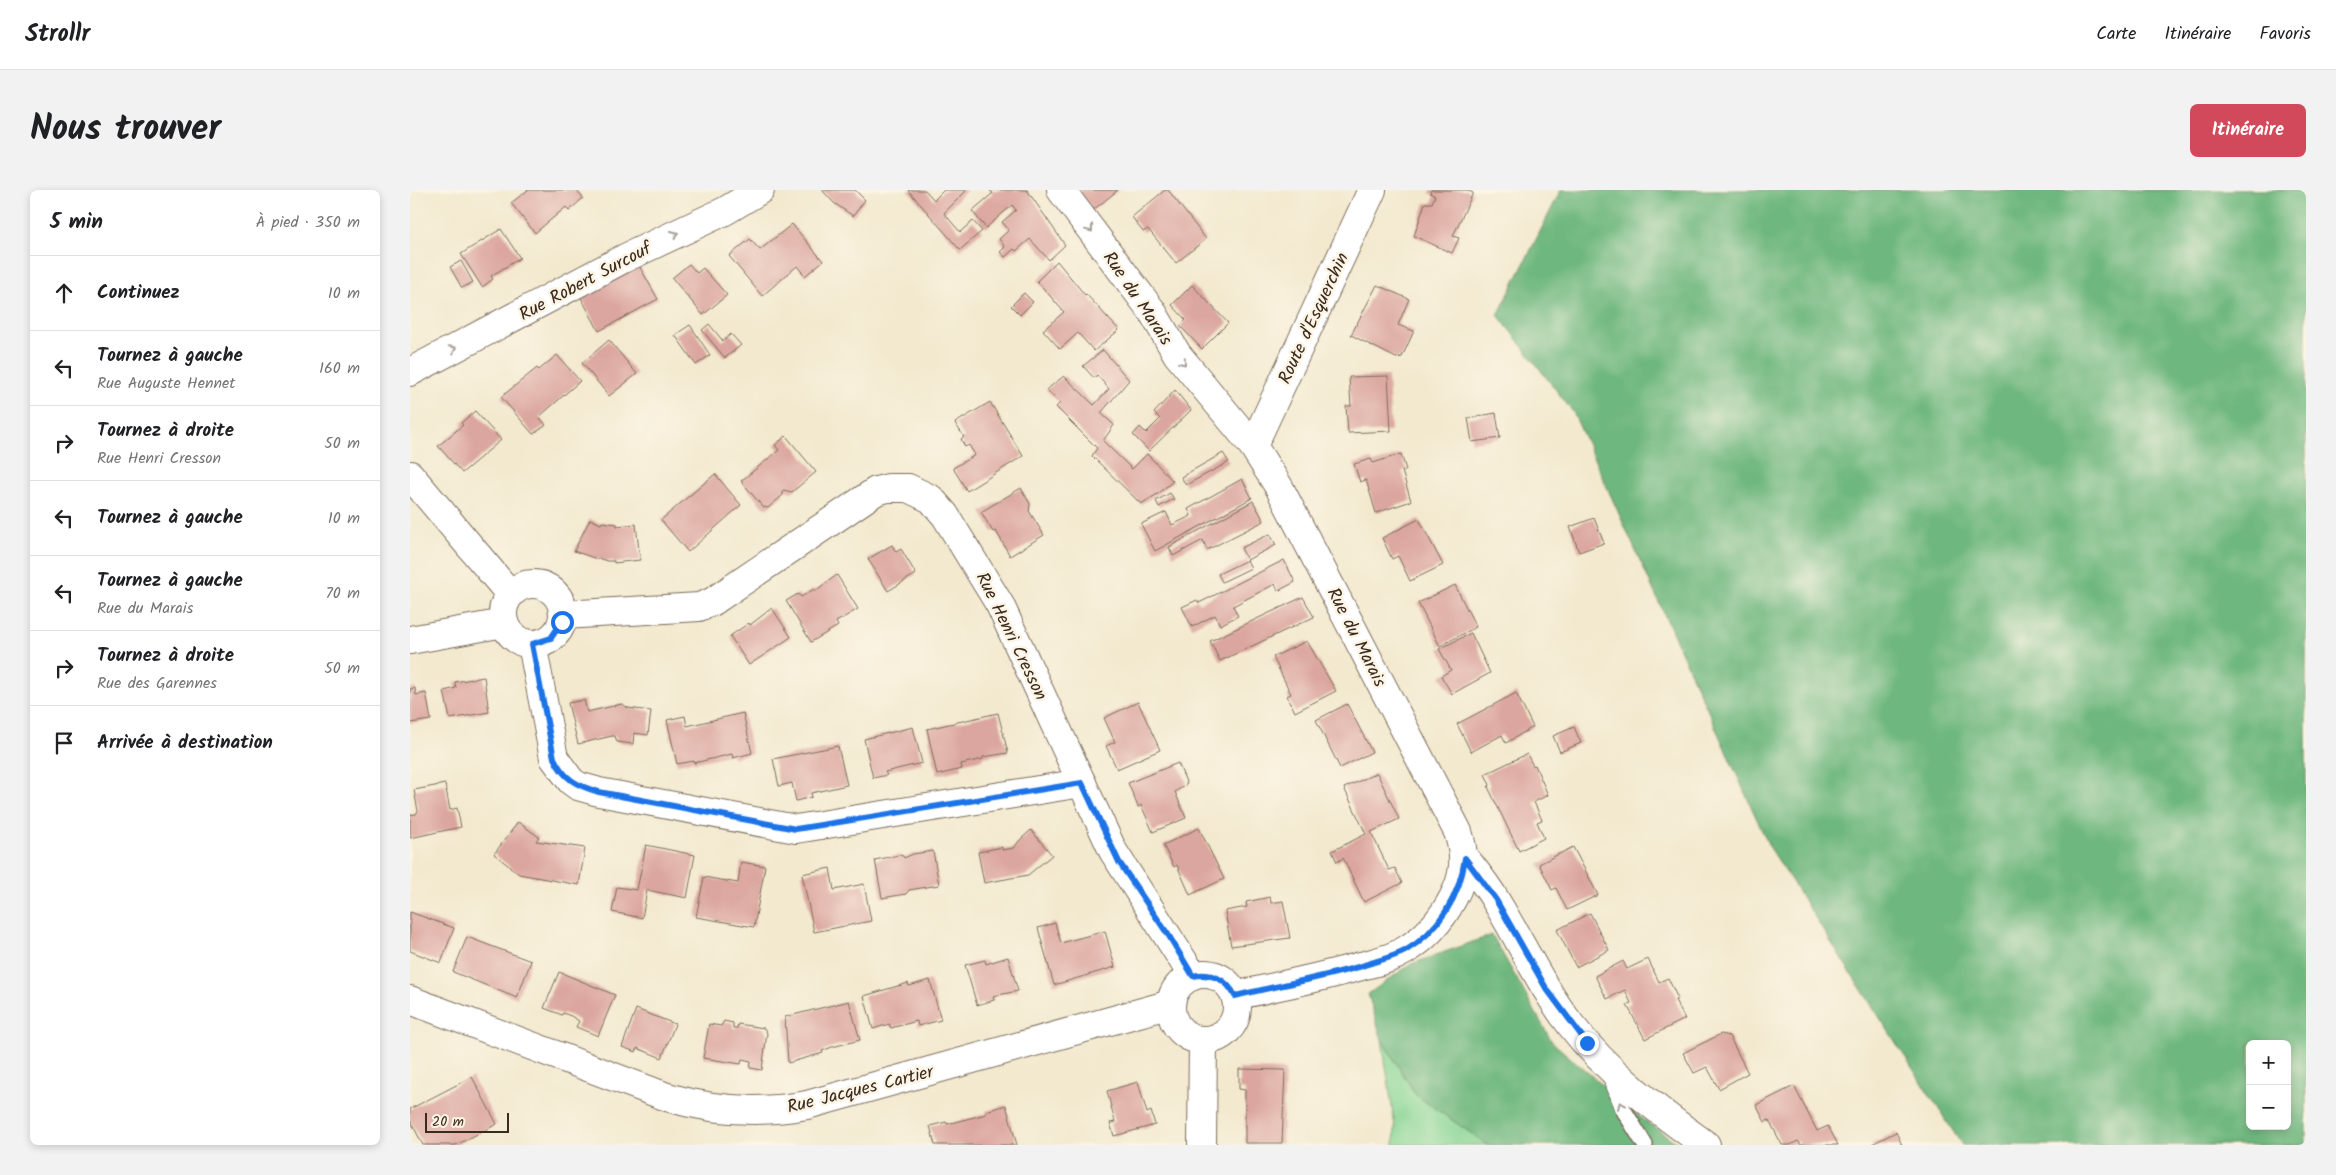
<!DOCTYPE html>
<html lang="fr">
<head>
<meta charset="utf-8">
<style>
  body { margin:0; font-family:Kalam,sans-serif; background:#f2f2f2; color:#202124 }
  .controls { position:absolute; right:15px; bottom:15px; display:grid; overflow:hidden; border-radius:8px; box-shadow:0 2px 8px #0003 }
  .controls button { width:45px; height:45px; display:grid; place-items:center; padding:0; border:0; border-bottom:1px solid #e0e0e0; background:#fff; color:#202124; font:25px sans-serif }
  .scale { position:absolute; left:15px; bottom:12px; width:84px; box-sizing:border-box; padding-left:5px; border:2px solid #3b2a1e; border-top:0; font-size:14px; line-height:18px; white-space:nowrap; color:#3b2a1e; -webkit-text-stroke:4px #fcf5e5; paint-order:stroke }
  .stop { position:absolute; width:15px; height:15px; margin:-11px; border:4px solid #1a73e8; border-radius:50%; background:#fff }
  .stop.end { background:#1a73e8; border-color:#fff; box-shadow:0 1px 5px #0008 }
  .list { margin:0; padding:0; list-style:none }
  h2 { display:flex; justify-content:space-between; align-items:center; height:65px; margin:0; padding:0 20px; font-size:21px }
  h2 small { font-size:16px; font-weight:400; color:#757577 }
  .list li { display:grid; grid-template-columns:32px 1fr auto; gap:15px; align-items:center; box-sizing:border-box; height:75px; padding:0 20px; border-top:1px solid #e0e0e0 }
  .list b { display:block; font-size:19px; white-space:nowrap }
  .list p { margin:0; font-size:16px; white-space:nowrap; color:#757577 }
  .list em { font-size:16px; font-style:normal; color:#757577 }
  .icon { flex:none; width:28px; height:28px; fill:none; stroke:currentColor; stroke-width:2; stroke-linecap:round; stroke-linejoin:round }
  .map { position:relative; flex:none; width:1896px; height:955px; overflow:hidden; border-radius:8px }
  header { display:flex; align-items:center; gap:30px; box-sizing:border-box; height:70px; padding:0 25px; background:#fff; border-bottom:1px solid #e0e0e0 }
  header strong { font-size:24px }
  nav { display:flex; gap:28px; margin-inline-start:auto; font-size:18px }
  .intro { display:flex; align-items:center; justify-content:space-between; box-sizing:border-box; height:120px; padding:0 30px }
  h1 { margin:0; font-size:35px }
  .button { padding:12px 22px; border-radius:8px; background:#d1495b; color:#fff; font-size:18px; font-weight:700 }
  main { display:flex; gap:30px; padding:0 30px }
  aside { flex:1; background:#fff; border-radius:8px; box-shadow:0 2px 8px #0003 }
  .map>svg:first-child { display:block }
</style>
</head>
<body>
<header>
<strong>Strollr</strong>
<nav><a>Carte</a><a>Itinéraire</a><a>Favoris</a></nav>
</header>
<div class="intro"><h1>Nous trouver</h1><a class="button">Itinéraire</a></div>
<main>
<aside>
<h2>5 min<small>À pied · 350 m</small></h2>
<ul class="list">
<li><svg class="icon" aria-label="ahead" viewBox="0 0 24 24"><path d="M12 20V5M6 11l6-6 6 6"/></svg><div><b>Continuez</b></div><em>10 m</em></li>
<li><svg class="icon" aria-label="left" viewBox="0 0 24 24"><path d="M17 20v-9H6M10 6l-5 5 5 5"/></svg><div><b>Tournez à gauche</b><p>Rue Auguste Hennet</p></div><em>160 m</em></li>
<li><svg class="icon" aria-label="right" viewBox="0 0 24 24"><path d="M7 20v-9h11M14 6l5 5-5 5"/></svg><div><b>Tournez à droite</b><p>Rue Henri Cresson</p></div><em>50 m</em></li>
<li><svg class="icon" aria-label="left" viewBox="0 0 24 24"><path d="M17 20v-9H6M10 6l-5 5 5 5"/></svg><div><b>Tournez à gauche</b></div><em>10 m</em></li>
<li><svg class="icon" aria-label="left" viewBox="0 0 24 24"><path d="M17 20v-9H6M10 6l-5 5 5 5"/></svg><div><b>Tournez à gauche</b><p>Rue du Marais</p></div><em>70 m</em></li>
<li><svg class="icon" aria-label="right" viewBox="0 0 24 24"><path d="M7 20v-9h11M14 6l5 5-5 5"/></svg><div><b>Tournez à droite</b><p>Rue des Garennes</p></div><em>50 m</em></li>
<li><svg class="icon" aria-label="arrive" viewBox="0 0 24 24"><path d="M6 21V4h12l-3 4 3 4H6"/></svg><div><b>Arrivée à destination</b></div></li>
</ul>
</aside>
<div class="map">
<svg width="1896" height="955" viewBox="0 0 1896 955">
  <rect width="100%" height="100%" fill="#fcf5e5"/>
  <filter id="ink" filterUnits="userSpaceOnUse"><feTurbulence type="fractalNoise" baseFrequency=".02" numOctaves="2"/><feDisplacementMap in="SourceGraphic" scale="10" xChannelSelector="R" yChannelSelector="G"/><feConvolveMatrix kernelMatrix="1 2 1 2 8 2 1 2 1" color-interpolation-filters="sRGB"/></filter>
  <filter id="wash" filterUnits="userSpaceOnUse"><feTurbulence type="fractalNoise" baseFrequency=".0096" numOctaves="4" result="noise"/><feDisplacementMap in="SourceGraphic" scale="20" xChannelSelector="R" yChannelSelector="G"/><feGaussianBlur stdDeviation="1.12" result="paint"/><feColorMatrix in="noise" values="0 0 0 0 0 0 0 0 0 0 0 0 0 0 0 0 0 1.4 0 .05"/><feComposite in="paint" operator="in"/></filter>
  <g filter="url(#wash)">
    <rect width="100%" height="100%" fill="#f3e9cf"/>
    <path fill="#88d695" stroke="#62805a" d="M 972,850 L 1006,905 L 1078,955 L 984,955 L 985,937 Z"/>
    <g fill="#6eb77e" stroke="#54704e" fill-rule="evenodd">
      <path d="M 1151,0 L 1896,0 L 1896,955 L 1552,955 L 1359,656 L 1163,222 L 1088,125 ZM 1840,854 L 1877,854 L 1877,936 L 1840,936 Z"/>
      <path d="M 1082,745 L 1142,852 L 1230,927 L 1270,955 L 1078,955 L 1006,905 L 972,850 L 958,804 L 1001,774 Z"/>
    </g>
    <g id="blocks">
      <g fill="#dba69f">
        <path d="M 118,0 L 166,0 L 173,8 L 159,21 L 156,17 L 125,43 L 101,13 Z"/>
        <path d="M 412,0 L 445,0 L 455,10 L 443,26 L 424,13 Z"/>
        <path d="M 498,0 L 515,0 L 524,10 L 534,0 L 557,0 L 534,23 L 550,42 L 563,31 L 572,41 L 550,60 Z"/>
        <path d="M 579,0 L 617,0 L 655,55 L 639,70 L 620,49 L 606,61 L 604,59 L 595,67 L 590,62 L 595,57 L 589,49 L 599,40 L 592,32 L 606,20 L 602,15 L 576,38 L 562,21 L 583,3 Z"/>
        <path d="M 668,0 L 708,0 L 682,21 Z"/>
        <path d="M 755,0 L 758,0 L 796,49 L 766,73 L 738,39 L 733,42 L 722,27 Z"/>
        <path d="M 1021,0 L 1057,0 L 1063,3 L 1043,46 L 1049,48 L 1042,63 L 1004,46 L 1015,13 L 1022,13 L 1025,6 L 1020,3 Z"/>
        <path d="M 382,34 L 413,71 L 395,86 L 387,76 L 352,106 L 319,66 L 340,49 L 350,60 Z"/>
        <path d="M 91,39 L 110,68 L 81,86 L 83,89 L 72,97 L 51,64 Z"/>
        <path d="M 51,71 L 63,92 L 52,98 L 40,77 Z"/>
        <path d="M 647,71 L 675,105 L 676,104 L 709,140 L 684,161 L 668,143 L 650,159 L 633,140 L 654,122 L 627,91 Z"/>
        <path d="M 227,72 L 248,109 L 189,141 L 169,104 Z"/>
        <path d="M 279,74 L 287,83 L 293,78 L 317,105 L 293,125 L 262,88 Z"/>
        <path d="M 782,95 L 818,133 L 792,159 L 770,136 L 776,130 L 762,115 Z"/>
        <path d="M 967,95 L 999,109 L 988,135 L 1004,141 L 992,167 L 986,168 L 941,145 Z"/>
        <path d="M 614,103 L 623,112 L 610,125 L 601,116 Z"/>
        <path d="M 299,134 L 313,151 L 321,144 L 331,155 L 315,168 L 292,140 Z"/>
        <path d="M 280,135 L 300,165 L 286,175 L 265,145 Z"/>
        <path d="M 199,150 L 227,184 L 199,206 L 172,173 Z"/>
        <path d="M 693,160 L 719,190 L 691,223 L 704,235 L 693,251 L 722,279 L 737,264 L 763,291 L 749,303 L 731,314 L 682,266 L 687,258 L 646,217 L 650,213 L 636,200 L 654,186 L 684,215 L 699,199 L 687,185 L 684,188 L 673,176 Z"/>
        <path d="M 147,165 L 170,191 L 129,227 L 136,235 L 123,244 L 91,207 L 127,178 L 129,180 Z"/>
        <path d="M 978,186 L 981,241 L 938,243 L 936,216 L 941,216 L 939,187 Z"/>
        <path d="M 765,200 L 781,220 L 739,261 L 723,245 L 730,237 L 736,243 L 750,229 L 744,223 Z"/>
        <path d="M 580,212 L 613,266 L 557,301 L 543,278 L 565,265 L 559,255 L 555,257 L 551,249 L 554,247 L 545,233 Z"/>
        <path d="M 65,221 L 91,250 L 52,283 L 28,256 L 53,235 L 51,233 Z"/>
        <path d="M 1086,223 L 1090,248 L 1062,252 L 1058,228 Z"/>
        <path d="M 376,246 L 406,282 L 382,302 L 373,300 L 373,305 L 358,318 L 353,317 L 331,291 L 369,260 L 365,255 Z"/>
        <path d="M 813,263 L 819,272 L 776,295 L 771,287 Z"/>
        <path d="M 991,264 L 996,280 L 992,281 L 1001,311 L 966,323 L 956,290 L 950,292 L 944,274 L 961,269 L 963,273 Z"/>
        <path d="M 305,284 L 331,315 L 278,362 L 251,330 Z"/>
        <path d="M 832,289 L 842,308 L 745,361 L 731,334 L 756,322 L 762,335 L 781,326 L 778,319 Z"/>
        <path d="M 611,298 L 620,314 L 619,321 L 634,345 L 600,366 L 586,341 L 583,342 L 571,322 Z"/>
        <path d="M 760,303 L 764,309 L 749,317 L 746,311 Z"/>
        <path d="M 843,311 L 854,331 L 797,360 L 793,350 L 763,366 L 759,357 Z"/>
        <path d="M 1184,328 L 1194,353 L 1169,362 L 1160,337 Z"/>
        <path d="M 180,329 L 191,334 L 192,332 L 207,334 L 207,336 L 226,334 L 230,370 L 204,373 L 204,371 L 197,371 L 188,368 L 187,369 L 164,361 Z"/>
        <path d="M 1009,329 L 1033,375 L 1000,391 L 988,366 L 982,369 L 972,348 Z"/>
        <path d="M 860,344 L 866,355 L 837,370 L 831,358 Z"/>
        <path d="M 482,355 L 486,362 L 491,359 L 506,384 L 478,401 L 458,369 Z"/>
        <path d="M 837,370 L 841,378 L 812,392 L 808,384 Z"/>
        <path d="M 874,370 L 885,392 L 868,401 L 865,394 L 823,416 L 828,426 L 810,435 L 805,425 L 782,437 L 772,417 L 787,410 L 789,413 Z"/>
        <path d="M 427,385 L 448,419 L 426,432 L 428,436 L 401,452 L 376,411 L 388,404 L 391,407 L 404,399 L 405,401 Z"/>
        <path d="M 1045,395 L 1066,437 L 1030,456 L 1008,413 Z"/>
        <path d="M 893,407 L 904,427 L 810,471 L 800,451 Z"/>
        <path d="M 362,418 L 381,447 L 339,475 L 320,446 L 339,433 L 340,435 Z"/>
        <path d="M 1061,443 L 1080,483 L 1042,504 L 1031,486 L 1041,480 L 1029,459 Z"/>
        <path d="M 897,451 L 926,501 L 885,522 L 877,506 L 881,504 L 863,467 Z"/>
        <path d="M 74,487 L 79,522 L 40,529 L 34,501 L 46,498 L 45,492 Z"/>
        <path d="M 5,498 L 6,505 L 16,503 L 21,530 L 0,533 L 0,499 Z"/>
        <path d="M 1106,503 L 1123,537 L 1096,553 L 1092,545 L 1061,562 L 1047,534 Z"/>
        <path d="M 174,510 L 177,522 L 212,514 L 218,518 L 241,521 L 238,545 L 224,543 L 223,554 L 207,552 L 205,546 L 202,546 L 168,554 L 158,513 Z"/>
        <path d="M 728,512 L 750,560 L 707,579 L 696,556 L 705,552 L 694,528 Z"/>
        <path d="M 937,514 L 962,562 L 930,578 L 906,530 Z"/>
        <path d="M 333,523 L 342,563 L 323,568 L 322,564 L 284,573 L 284,571 L 267,574 L 257,530 L 275,526 L 277,536 Z"/>
        <path d="M 588,523 L 598,563 L 573,567 L 573,569 L 551,574 L 552,579 L 527,585 L 517,539 Z"/>
        <path d="M 503,537 L 512,573 L 475,582 L 477,585 L 463,588 L 454,549 Z"/>
        <path d="M 1164,537 L 1171,553 L 1150,562 L 1143,546 Z"/>
        <path d="M 428,556 L 437,595 L 401,603 L 402,607 L 386,611 L 382,593 L 369,596 L 363,569 Z"/>
        <path d="M 1117,564 L 1123,576 L 1125,575 L 1138,605 L 1124,612 L 1132,630 L 1127,632 L 1134,648 L 1109,661 L 1078,597 L 1080,595 L 1075,584 Z"/>
        <path d="M 768,573 L 777,594 L 765,602 L 776,628 L 743,642 L 731,615 L 728,617 L 718,593 Z"/>
        <path d="M 967,583 L 989,629 L 961,642 L 979,680 L 985,678 L 992,693 L 954,712 L 933,668 L 927,672 L 922,661 L 956,644 L 934,598 Z"/>
        <path d="M 35,594 L 40,620 L 47,618 L 51,637 L 0,648 L 0,625 L 6,624 L 8,621 L 4,600 Z"/>
        <path d="M 108,632 L 129,647 L 126,651 L 175,658 L 169,695 L 109,684 L 84,664 Z"/>
        <path d="M 789,638 L 814,689 L 780,705 L 767,675 L 764,677 L 753,655 Z"/>
        <path d="M 621,640 L 642,665 L 618,685 L 574,693 L 568,662 L 592,657 L 592,660 L 604,658 L 609,651 Z"/>
        <path d="M 236,655 L 285,665 L 277,708 L 237,700 L 232,728 L 202,722 L 207,697 L 227,700 Z"/>
        <path d="M 1163,657 L 1188,705 L 1157,720 L 1146,698 L 1142,700 L 1129,674 Z"/>
        <path d="M 523,661 L 529,695 L 499,700 L 496,704 L 472,708 L 465,670 L 489,665 L 493,666 L 494,668 L 503,664 Z"/>
        <path d="M 331,672 L 355,676 L 344,737 L 286,727 L 294,687 L 328,693 Z"/>
        <path d="M 420,678 L 424,700 L 454,694 L 461,731 L 404,742 L 392,684 Z"/>
        <path d="M 860,707 L 861,713 L 873,711 L 880,748 L 821,756 L 815,721 L 837,717 L 836,712 Z"/>
        <path d="M 0,722 L 44,738 L 31,773 L 0,761 Z"/>
        <path d="M 1180,723 L 1199,760 L 1166,777 L 1147,740 Z"/>
        <path d="M 645,733 L 651,753 L 695,741 L 705,777 L 644,795 L 628,738 Z"/>
        <path d="M 57,747 L 121,771 L 107,808 L 43,782 Z"/>
        <path d="M 598,767 L 608,801 L 583,806 L 584,810 L 567,815 L 555,775 L 575,770 L 576,774 Z"/>
        <path d="M 1238,769 L 1249,792 L 1258,788 L 1268,809 L 1265,810 L 1275,829 L 1235,849 L 1217,815 L 1221,813 L 1215,800 L 1197,809 L 1185,786 L 1213,771 L 1217,779 Z"/>
        <path d="M 149,782 L 205,805 L 188,846 L 166,837 L 169,831 L 161,826 L 153,823 L 152,825 L 134,818 Z"/>
        <path d="M 520,790 L 531,830 L 508,836 L 507,831 L 481,838 L 479,834 L 463,839 L 454,806 L 498,793 L 499,796 Z"/>
        <path d="M 439,811 L 450,850 L 422,857 L 412,861 L 413,863 L 378,873 L 375,827 Z"/>
        <path d="M 226,819 L 265,834 L 252,868 L 227,858 L 226,862 L 212,857 Z"/>
        <path d="M 314,831 L 323,833 L 323,838 L 327,838 L 328,834 L 354,838 L 357,843 L 352,880 L 340,878 L 341,871 L 332,869 L 331,874 L 293,868 L 299,834 L 311,836 Z"/>
        <path d="M 1311,844 L 1319,846 L 1338,883 L 1309,899 L 1297,877 L 1284,883 L 1273,863 Z"/>
        <path d="M 829,879 L 875,880 L 872,953 L 835,953 L 835,900 L 829,899 Z"/>
        <path d="M 62,887 L 87,934 L 46,955 L 13,955 L 0,930 L 0,919 Z"/>
        <path d="M 728,892 L 737,923 L 741,921 L 745,935 L 704,946 L 700,933 L 705,932 L 697,901 Z"/>
        <path d="M 1384,896 L 1407,941 L 1418,936 L 1428,955 L 1391,955 L 1388,951 L 1380,955 L 1372,955 L 1359,930 L 1355,932 L 1346,915 Z"/>
        <path d="M 596,915 L 607,955 L 525,955 L 520,936 L 536,932 L 537,934 L 576,924 L 576,921 Z"/>
        <path d="M 1486,942 L 1492,955 L 1460,955 Z"/>
      </g>
    </g>
  </g>
  <g filter="url(#ink)">
    <use href="#blocks" fill-opacity="0" stroke="#7b6d5c" stroke-width="1"/>
    <g fill="none" stroke-linecap="round" stroke-linejoin="round">
      <defs>
        <path id="lane" d="M 1199,883 L 1213,919 L 1235,955"/>
        <g id="street">
          <path d="M 651,0 L 742,121 L 767,164 L 843,256"/>
          <path d="M 0,182 L 215,68 L 315,21 L 350,0"/>
          <path d="M 0,285 L 100,404"/>
          <circle cx="123" cy="424" r="30"/>
          <path d="M 153,425 L 289,417 L 302,412 L 466,301 L 478,298 L 498,298 L 521,309 L 535,325 L 590,415 L 703,661 L 783,786"/>
          <path d="M 0,450 L 94,433"/>
          <path d="M 122,454 L 144,568 L 161,591 L 168,596 L 189,602 L 386,639 L 672,593"/>
          <path d="M 1055,668 C 1066,682 1077,695 1086,711 C 1111,752 1131,796 1160,834 C 1197,882 1248,921 1296,955"/>
          <path d="M 792,955 L 793,850"/>
        </g>
        <g id="secondary">
          <circle cx="794" cy="817" r="33"/>
          <path d="M 825,806 C 867,796 910,788 951,776 C 966,772 981,769 994,761 C 1015,749 1032,729 1043,708 C 1055,686 1056,666 1048,642 L 869,297 L 843,256 L 962,0"/>
          <path d="M 0,810 L 257,907 C 304,921 349,924 397,915 L 761,814"/>
        </g>
      </defs>
      <use href="#lane" stroke="#7b6d5c" stroke-width="18"/>
      <use href="#street" stroke="#7b6d5c" stroke-width="30"/>
      <use href="#secondary" stroke="#7b6d5c" stroke-width="30"/>
      <use href="#lane" stroke="#fff" stroke-width="15"/>
      <use href="#street" stroke="#fff" stroke-width="28"/>
      <use href="#secondary" stroke="#fff" stroke-width="28"/>
    </g>
    <defs><path id="oneway-chevron" d="M-2-3.5L2.5 0L-2 3.5" fill="none" stroke-width="1.6" stroke-linecap="round" stroke-linejoin="round" transform="scale(1.25)"/></defs>
    <g stroke="#a79f9a">
      <use href="#oneway-chevron" transform="translate(680 39) rotate(53)"/>
      <use href="#oneway-chevron" transform="translate(265 44) rotate(-25)"/>
      <use href="#oneway-chevron" transform="translate(43 159) rotate(-27)"/>
      <use href="#oneway-chevron" transform="translate(773 172) rotate(51)"/>
      <use href="#oneway-chevron" transform="translate(1211 915) rotate(-113)"/>
    </g>
  </g>
  <g fill="none" stroke-linecap="round" stroke-linejoin="round" filter="url(#ink)">
    <path stroke="#1a73e8" stroke-width="6" d="M 152,432 L 141,448 L 122,454 L 144,568 C 154,589 167,596 189,602 L 386,639 L 672,593 L 709,672 L 759,746 L 783,786 C 801,782 817,789 825,806 C 867,796 910,788 952,776 C 966,771 981,768 995,761 C 1029,741 1050,706 1055,668 L 1086,710 L 1136,798 L 1177,853"/>
  </g>
  <g text-anchor="middle" stroke-width="5" stroke-linejoin="round" paint-order="stroke">
    <g font-size="18" fill="#3b2a1e" stroke="#fcf5e5">
      <text transform="translate(175 91) rotate(-28)" y="6">Rue Robert Surcouf</text>
      <text transform="translate(728 108) rotate(56)" y="6">Rue du Marais</text>
      <text transform="translate(903 128) rotate(-65)" y="6">Route d'Esquerchin</text>
      <text transform="translate(602 446) rotate(64)" y="6">Rue Henri Cresson</text>
      <text transform="translate(947 447) rotate(63)" y="6">Rue du Marais</text>
      <text transform="translate(450 899) rotate(-14)" y="6">Rue Jacques Cartier</text>
    </g>
  </g>
</svg>
<div class="controls">
<button>+</button>
<button>−</button>
</div>
<div class="scale">20 m</div>
<div class="stop" style="left:152px;top:432px"></div>
<div class="stop end" style="left:1177px;top:853px"></div>
</div>
</main>
</body>
</html>
